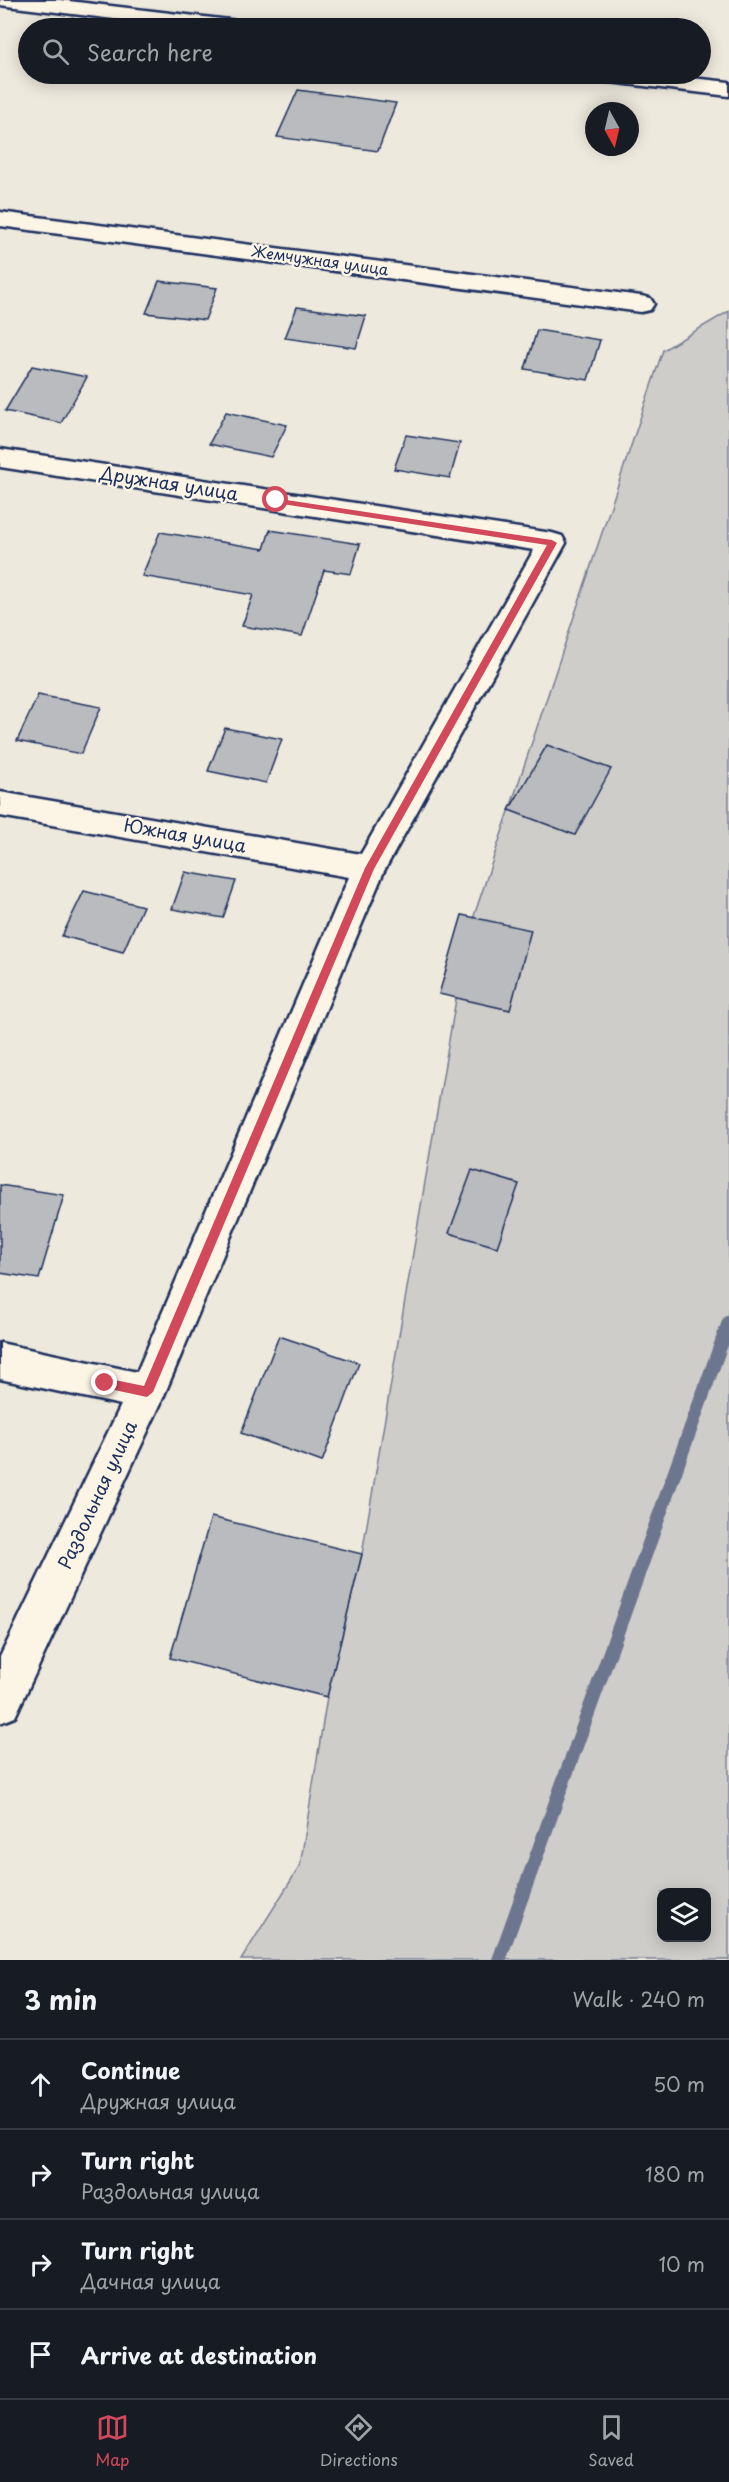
<!DOCTYPE html>
<html lang="en">
<head>
<meta charset="utf-8">
<style>
  body { margin:0; font-family:"Playpen Sans",sans-serif; background:#242831; color:#f1f3f6 }
  .controls { position:absolute; right:18px; bottom:18px; display:grid; overflow:hidden; border-radius:12px; box-shadow:0 3px 15px #0003 }
  .controls button { width:54px; height:54px; display:grid; place-items:center; padding:0; border:0; border-bottom:2px solid #363941; background:#171b24; color:#f1f3f6; font:30px sans-serif }
  .compass { position:absolute; left:585px; top:102px; width:54px; height:54px; border-radius:50%; background:#171b24; box-shadow:0 3px 15px #0003; rotate:172deg }
  .stop { position:absolute; width:18px; height:18px; margin:-14px; border:4px solid #d1495b; border-radius:50%; background:#fff }
  .stop.end { background:#d1495b; border-color:#fff; box-shadow:0 2px 6px #0008 }
  .list { margin:0; padding:0; list-style:none }
  h2 { display:flex; justify-content:space-between; align-items:center; height:78px; margin:0; padding:0 24px; font-size:26px }
  h2 small { font-size:20px; font-weight:400; color:#9ea1a6 }
  .list li { display:grid; grid-template-columns:39px 1fr auto; gap:18px; align-items:center; box-sizing:border-box; height:90px; padding:0 24px; border-top:2px solid #363941 }
  .list b { display:block; font-size:22px; white-space:nowrap }
  .list p { margin:0; font-size:20px; white-space:nowrap; color:#9ea1a6 }
  .list em { font-size:20px; font-style:normal; color:#9ea1a6 }
  .icon { flex:none; width:33px; height:33px; fill:none; stroke:currentColor; stroke-width:2; stroke-linecap:round; stroke-linejoin:round }
  .map { position:relative; flex:none; width:729px; height:1960px; overflow:hidden }
  .search { position:absolute; background:#171b24; box-shadow:0 3px 15px #0003; left:18px; right:18px; top:18px; height:66px; display:flex; align-items:center; gap:15px; box-sizing:border-box; padding:0 21px; border-radius:33px; color:#9ea1a6; font-size:22px }
  .sheet { height:438px; background:#171b24 }
  nav { display:flex; justify-content:space-around; align-items:center; box-sizing:border-box; height:84px; border-top:2px solid #363941; background:#171b24; font-size:16px; color:#9ea1a6 }
  nav a { display:grid; justify-items:center; gap:3px }
  nav .on { color:#d1495b }
  .map>svg:first-child { display:block }
</style>
</head>
<body>
<div class="map">
<svg width="729" height="1960" viewBox="0 0 729 1960">
  <rect width="100%" height="100%" fill="#eee9dd"/>
  <filter id="ink" filterUnits="userSpaceOnUse"><feTurbulence type="fractalNoise" baseFrequency=".0167" numOctaves="2"/><feDisplacementMap in="SourceGraphic" scale="12" xChannelSelector="R" yChannelSelector="G"/><feConvolveMatrix kernelMatrix="1 2 1 2 8 2 1 2 1" color-interpolation-filters="sRGB"/></filter>
  <g filter="url(#ink)">
    <path fill="#cfcdca" stroke="#757e94" stroke-width="1.5" fill-rule="evenodd" d="M 729,311 L 729,1960 L 241,1960 L 300,1866 L 327,1697 L 362,1554 L 466,940 L 663,350 ZM 662,1892 L 706,1892 L 706,1938 L 662,1938 Z"/>
    <g fill="none" stroke-linecap="round" stroke-linejoin="round">
      <path stroke="#6c778f" stroke-width="14" d="M 499,1960 L 729,1322"/>
    </g>
    <g fill="#babbbe" stroke="#1b2f5e" stroke-width="1.5">
      <path d="M 298,90 L 396,103 L 378,151 L 277,137 Z"/>
      <path d="M 159,281 L 217,288 L 205,320 L 146,313 Z"/>
      <path d="M 297,307 L 366,316 L 356,348 L 285,338 Z"/>
      <path d="M 537,330 L 600,340 L 588,380 L 525,369 Z"/>
      <path d="M 32,366 L 87,377 L 61,423 L 5,411 Z"/>
      <path d="M 226,412 L 287,425 L 271,457 L 209,444 Z"/>
      <path d="M 406,435 L 460,443 L 450,478 L 394,469 Z"/>
      <path d="M 270,530 L 360,544 L 351,574 L 324,570 L 302,636 L 242,626 L 253,595 L 142,576 L 160,532 L 264,549 Z"/>
      <path d="M 38,695 L 101,707 L 81,754 L 17,741 Z"/>
      <path d="M 225,728 L 282,739 L 266,783 L 208,771 Z"/>
      <path d="M 547,745 L 611,769 L 575,835 L 509,810 Z"/>
      <path d="M 185,872 L 236,881 L 223,918 L 172,909 Z"/>
      <path d="M 84,891 L 143,906 L 123,952 L 62,936 Z"/>
      <path d="M 462,915 L 531,930 L 510,1010 L 439,994 Z"/>
      <path d="M 472,1170 L 519,1184 L 497,1247 L 449,1233 Z"/>
      <path d="M 0,1185 L 64,1195 L 39,1279 L 0,1273 Z"/>
      <path d="M 279,1336 L 359,1363 L 322,1462 L 241,1433 Z"/>
      <path d="M 211,1517 L 362,1554 L 327,1697 L 170,1658 Z"/>
    </g>
    <g fill="none" stroke-linecap="round" stroke-linejoin="round">
      <defs>
        <g id="street">
          <path d="M 0,0 L 60,0 L 238,21 L 246,23 L 249,28 L 188,28 L 7,6 L 0,5 Z"/>
          <path d="M 590,74 L 654,74 L 729,82 L 729,96 L 601,81 L 593,79 Z"/>
          <path d="M 0,212 L 641,296 L 650,298 L 654,304 L 650,310 L 641,312 L 0,226 Z"/>
          <path d="M 0,449 L 552,533 L 562,536 L 566,543 L 384,871 L 160,1405 L 15,1717 L 0,1723 L 0,1657 L 121,1405 L 0,1379 L 0,1343 L 137,1372 L 349,877 L 0,816 L 0,792 L 361,854 L 534,550 L 0,467 Z"/>
        </g>
      </defs>
      <use href="#street" stroke="#1b2f5e" stroke-width="5"/>
      <use href="#street" fill="#fcf5e5" fill-rule="evenodd"/>
    </g>
  </g>
  <path fill="#d1495b" d="M 273,498 L 552,540 L 557,543 L 374,869 L 153,1392 L 147,1397 L 105,1388 L 99,1383 L 105,1378 L 144,1386 L 365,868 L 547,545 L 276,503 L 273,502 Z"/>
  <g text-anchor="middle" stroke-width="5" stroke-linejoin="round" paint-order="stroke">
    <g font-size="15" fill="#1b2f5e" stroke="#fcf5e5">
      <text transform="translate(320 261) rotate(8)" y="5">Жемчужная улица</text>
    </g>
    <g font-size="18" fill="#1b2f5e" stroke="#fcf5e5">
      <text transform="translate(169 484) rotate(9)" y="6">Дружная улица</text>
      <text transform="translate(185 836) rotate(10)" y="6">Южная улица</text>
      <text transform="translate(98 1495) rotate(-65)" y="6">Раздольная улица</text>
    </g>
  </g>
</svg>
<div class="controls">
<button><svg class="icon" aria-label="layers" viewBox="0 0 24 24"><path d="M12 4l9 5-9 5-9-5zM3 14l9 5 9-5"/></svg></button>
</div>
<svg class="compass" viewBox="-18 -18 36 36"><path d="M0-13l5 13h-10z" fill="#e53935"/><path d="M0 13l5-13h-10z" fill="#9ea1a6"/></svg>
<div class="stop" style="left:276px;top:500px"></div>
<div class="stop end" style="left:105px;top:1383px"></div>
<div class="search"><svg class="icon" aria-label="search" viewBox="0 0 24 24"><circle cx="10" cy="10" r="6"/><path d="M15 15l6 6"/></svg>Search here</div>
</div>
<section class="sheet">
<h2>3 min<small>Walk · 240 m</small></h2>
<ul class="list">
<li><svg class="icon" aria-label="ahead" viewBox="0 0 24 24"><path d="M12 20V5M6 11l6-6 6 6"/></svg><div><b>Continue</b><p>Дружная улица</p></div><em>50 m</em></li>
<li><svg class="icon" aria-label="right" viewBox="0 0 24 24"><path d="M7 20v-9h11M14 6l5 5-5 5"/></svg><div><b>Turn right</b><p>Раздольная улица</p></div><em>180 m</em></li>
<li><svg class="icon" aria-label="right" viewBox="0 0 24 24"><path d="M7 20v-9h11M14 6l5 5-5 5"/></svg><div><b>Turn right</b><p>Дачная улица</p></div><em>10 m</em></li>
<li><svg class="icon" aria-label="arrive" viewBox="0 0 24 24"><path d="M6 21V4h12l-3 4 3 4H6"/></svg><div><b>Arrive at destination</b></div></li>
</ul>
</section>
<nav>
<a class="on"><svg class="icon" aria-label="map" viewBox="0 0 24 24"><path d="M3 6l6-2 6 2 6-2v14l-6 2-6-2-6 2zM9 4v14M15 6v14"/></svg>Map</a>
<a><svg class="icon" aria-label="directions" viewBox="0 0 24 24"><path d="M12 3l9 9-9 9-9-9zM9 14v-3h6M13 9l2 2-2 2"/></svg>Directions</a>
<a><svg class="icon" aria-label="saved" viewBox="0 0 24 24"><path d="M7 4h10v16l-5-4-5 4z"/></svg>Saved</a>
</nav>
</body>
</html>
